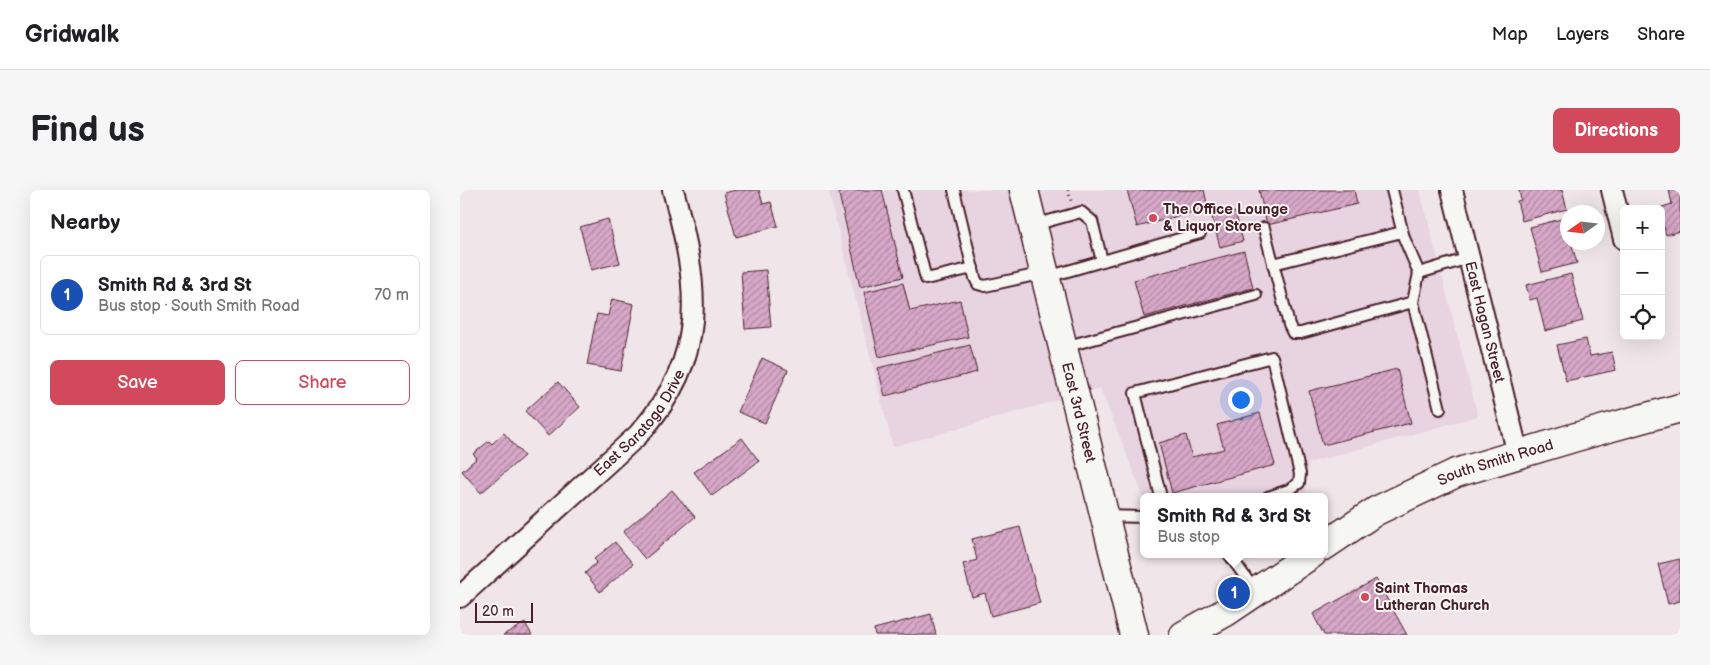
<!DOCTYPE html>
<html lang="en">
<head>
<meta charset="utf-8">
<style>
  body { margin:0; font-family:"Balsamiq Sans",sans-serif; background:#f6f6f6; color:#202124 }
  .controls { position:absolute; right:15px; top:15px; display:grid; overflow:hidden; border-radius:8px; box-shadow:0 5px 20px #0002 }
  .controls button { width:45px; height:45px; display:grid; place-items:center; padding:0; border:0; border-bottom:1px solid #e0e0e0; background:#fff; color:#202124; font:25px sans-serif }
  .compass { position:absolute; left:1100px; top:15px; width:45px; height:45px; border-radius:50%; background:#fff; box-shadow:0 5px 20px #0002; rotate:256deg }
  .scale { position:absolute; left:15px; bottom:12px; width:58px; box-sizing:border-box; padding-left:5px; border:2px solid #4a1f2b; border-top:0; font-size:14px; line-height:18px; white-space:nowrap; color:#4a1f2b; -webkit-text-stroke:4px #f6f6f2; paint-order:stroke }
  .you { position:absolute; left:780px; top:209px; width:18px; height:18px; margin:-12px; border:4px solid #fff; border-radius:50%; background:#1a73e8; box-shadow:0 0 0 8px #1a73e833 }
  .badge { display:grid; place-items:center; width:32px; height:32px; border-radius:50%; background:#d1495b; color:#fff; font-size:16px; font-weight:700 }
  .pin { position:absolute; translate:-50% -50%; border:2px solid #fff; box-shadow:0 1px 5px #0006 }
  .popup { position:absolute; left:680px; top:303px; width:188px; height:65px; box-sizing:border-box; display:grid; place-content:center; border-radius:8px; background:#fff; filter:drop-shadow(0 1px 4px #0005); font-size:16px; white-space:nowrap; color:#757577 }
  .popup b { font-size:19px; color:#202124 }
  .popup::after { content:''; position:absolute; left:50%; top:100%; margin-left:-10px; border:10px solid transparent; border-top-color:#fff }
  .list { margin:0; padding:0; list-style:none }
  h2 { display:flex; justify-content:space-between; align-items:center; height:65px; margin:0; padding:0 20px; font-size:21px }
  h2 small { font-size:16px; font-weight:400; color:#757577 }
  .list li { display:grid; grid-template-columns:32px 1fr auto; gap:15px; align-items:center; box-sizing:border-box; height:80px; margin:0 10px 10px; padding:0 10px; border:1px solid #e0e0e0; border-radius:8px }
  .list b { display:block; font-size:19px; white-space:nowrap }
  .list p { margin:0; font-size:16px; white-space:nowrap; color:#757577 }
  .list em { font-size:16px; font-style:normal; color:#757577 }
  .actions { display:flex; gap:10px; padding:15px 20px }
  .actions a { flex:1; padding:11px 0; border:1px solid #d1495b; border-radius:8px; text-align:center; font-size:18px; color:#d1495b }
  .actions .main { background:#d1495b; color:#fff }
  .icon { flex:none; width:28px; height:28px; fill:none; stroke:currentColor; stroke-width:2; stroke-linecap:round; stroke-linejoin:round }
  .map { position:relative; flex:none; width:1220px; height:445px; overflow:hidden; border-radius:8px }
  header { display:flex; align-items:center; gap:30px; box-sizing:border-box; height:70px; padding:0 25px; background:#fff; border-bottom:1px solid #e0e0e0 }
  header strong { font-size:24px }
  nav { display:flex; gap:28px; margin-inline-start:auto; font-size:18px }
  .intro { display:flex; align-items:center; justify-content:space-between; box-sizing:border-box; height:120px; padding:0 30px }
  h1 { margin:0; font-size:35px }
  .button { padding:12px 22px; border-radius:8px; background:#d1495b; color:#fff; font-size:18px; font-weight:700 }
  main { display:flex; gap:30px; padding:0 30px }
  aside { flex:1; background:#fff; border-radius:8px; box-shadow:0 5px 20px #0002 }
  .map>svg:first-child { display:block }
</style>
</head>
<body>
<header>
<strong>Gridwalk</strong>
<nav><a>Map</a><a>Layers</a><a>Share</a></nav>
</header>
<div class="intro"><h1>Find us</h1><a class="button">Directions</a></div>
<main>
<aside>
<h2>Nearby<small></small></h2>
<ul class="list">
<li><span class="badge" style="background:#1a4fb4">1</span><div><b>Smith Rd &amp; 3rd St</b><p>Bus stop · South Smith Road</p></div><em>70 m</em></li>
</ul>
<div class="actions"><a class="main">Save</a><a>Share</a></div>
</aside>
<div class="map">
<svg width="1220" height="445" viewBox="0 0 1220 445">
  <defs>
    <pattern id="building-hatch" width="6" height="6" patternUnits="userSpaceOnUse" patternTransform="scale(1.25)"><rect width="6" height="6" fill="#d7a8c8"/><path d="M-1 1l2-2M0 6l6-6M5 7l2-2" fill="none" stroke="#b088a3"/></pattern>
  </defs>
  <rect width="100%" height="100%" fill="#f0e6ea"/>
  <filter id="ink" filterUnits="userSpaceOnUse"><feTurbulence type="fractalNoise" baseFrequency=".02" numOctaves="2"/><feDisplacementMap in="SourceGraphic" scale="10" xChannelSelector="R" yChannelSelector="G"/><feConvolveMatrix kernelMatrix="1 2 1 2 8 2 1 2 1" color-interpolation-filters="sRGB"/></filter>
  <g filter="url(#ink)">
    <path fill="#e8d3e0" d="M 368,0 L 960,0 L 1018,226 L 849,273 L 845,307 L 684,308 L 640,198 L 433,257 Z"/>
    <g fill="url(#building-hatch)" stroke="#4a1f2b">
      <path d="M 276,0 L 299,0 L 303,14 L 311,12 L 318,36 L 276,47 L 264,3 Z"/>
      <path d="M 378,0 L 422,0 L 443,87 L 400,97 Z"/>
      <path d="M 667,0 L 744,0 L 748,18 L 677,37 Z"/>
      <path d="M 799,0 L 894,0 L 897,14 L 807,35 Z"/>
      <path d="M 1059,0 L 1102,0 L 1107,19 L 1062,31 L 1057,11 L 1061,10 Z"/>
      <path d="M 1209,0 L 1220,0 L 1220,41 L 1206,45 L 1199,18 L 1212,14 Z"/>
      <path d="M 775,22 L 783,51 L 760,57 L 752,27 Z"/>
      <path d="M 1105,28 L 1108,52 L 1111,52 L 1117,73 L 1082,82 L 1070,37 Z"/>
      <path d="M 148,29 L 160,73 L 131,80 L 120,37 Z"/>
      <path d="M 784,61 L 793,98 L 684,127 L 674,90 Z"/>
      <path d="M 306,80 L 311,137 L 285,139 L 281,82 Z"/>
      <path d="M 1111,84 L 1123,131 L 1085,141 L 1077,108 L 1070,110 L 1066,95 Z"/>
      <path d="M 443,93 L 450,121 L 500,110 L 508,147 L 419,167 L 404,102 Z"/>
      <path d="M 152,109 L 174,114 L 161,181 L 127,175 L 137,124 L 148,126 Z"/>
      <path d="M 1126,149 L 1130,166 L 1152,162 L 1156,180 L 1106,191 L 1097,155 Z"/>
      <path d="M 510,155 L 517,182 L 425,206 L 418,178 Z"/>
      <path d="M 302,168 L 328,180 L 305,233 L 278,222 Z"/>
      <path d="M 937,179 L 951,233 L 863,255 L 849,201 Z"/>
      <path d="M 98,192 L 120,217 L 88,246 L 65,221 Z"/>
      <path d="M 800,223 L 815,275 L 712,303 L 699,253 L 726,245 L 732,267 L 764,259 L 757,235 Z"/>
      <path d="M 44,243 L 64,266 L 21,303 L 2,281 L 17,268 L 13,264 L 29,251 L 32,254 Z"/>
      <path d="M 282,248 L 299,271 L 252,306 L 234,282 Z"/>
      <path d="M 212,300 L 235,327 L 185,369 L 163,342 Z"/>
      <path d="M 560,337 L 580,413 L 531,426 L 525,403 L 512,407 L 503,374 L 517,370 L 512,349 Z"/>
      <path d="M 155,352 L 173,374 L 140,402 L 125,383 L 137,372 L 134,369 Z"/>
      <path d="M 1220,369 L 1220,411 L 1208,414 L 1198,374 Z"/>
      <path d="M 916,389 L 947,445 L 864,445 L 853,424 Z"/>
      <path d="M 471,424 L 476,445 L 415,445 L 414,439 Z"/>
      <path d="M 65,433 L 72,445 L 43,445 Z"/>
    </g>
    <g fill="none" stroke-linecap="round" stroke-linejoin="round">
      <defs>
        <g id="lane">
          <path d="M 443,0 L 466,89 L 513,78"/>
          <path d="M 494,0 L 515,88 L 518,94 L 525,96 L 584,83"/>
          <path d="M 932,0 L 944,48 L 959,83 L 953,112 L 980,219"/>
          <path d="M 574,35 L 621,22 L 632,31 L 642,71"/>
          <path d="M 804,38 L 829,135 L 833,143 L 841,143 L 953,112"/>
          <path d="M 813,74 L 942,42"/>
          <path d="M 959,83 L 1009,68"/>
          <path d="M 587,87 L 740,43"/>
          <path d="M 604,157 L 796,105"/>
          <path d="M 701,307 L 675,203 L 812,167 L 840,284 L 839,293 L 829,300 L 808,307"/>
          <path d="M 645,326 L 684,327"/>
          <path d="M 769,364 L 795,401"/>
        </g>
        <g id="street">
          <path id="s1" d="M 992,0 L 1058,264"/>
          <path d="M 1152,0 L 1164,49"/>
          <path id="s2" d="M 0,407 L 178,245 C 250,165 239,96 213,0"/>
        </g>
        <g id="secondary">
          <path id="s3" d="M 864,356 L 916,321 L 996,283 L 1116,247 L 1220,218"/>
          <path d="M 724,445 L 766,422 L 852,364"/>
        </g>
        <g id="highway">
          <path id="s4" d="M 564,0 L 674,445"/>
        </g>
      </defs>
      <use href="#lane" stroke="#4a1f2b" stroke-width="14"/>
      <use href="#street" stroke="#4a1f2b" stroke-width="24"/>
      <use href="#secondary" stroke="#4a1f2b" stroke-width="31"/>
      <use href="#highway" stroke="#4a1f2b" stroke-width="31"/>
      <path stroke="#4a1f2b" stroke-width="3" stroke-dasharray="1 4" stroke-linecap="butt" d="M 608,0 L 611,11"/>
      <use href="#lane" stroke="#f6f6f2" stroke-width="10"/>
      <use href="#street" stroke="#f6f6f2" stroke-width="20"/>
      <use href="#secondary" stroke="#f6f6f2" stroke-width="28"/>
      <use href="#highway" stroke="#f6f6f2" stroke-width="28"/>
    </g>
  </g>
  <g fill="#d1495b" stroke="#f6f6f2" stroke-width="2">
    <circle cx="693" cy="28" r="5"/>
    <circle cx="905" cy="407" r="5"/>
  </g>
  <g text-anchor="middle" stroke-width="4" stroke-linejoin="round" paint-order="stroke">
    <g font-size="15" font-weight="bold" fill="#4a1f2b" stroke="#f6f6f2" text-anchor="start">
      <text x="703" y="24">The Office Lounge<tspan x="703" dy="17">&amp; Liquor Store</tspan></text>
      <text x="915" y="403">Saint Thomas<tspan x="915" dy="17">Lutheran Church</tspan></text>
    </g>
    <g font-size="15" fill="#4a1f2b" stroke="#f6f6f2">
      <text dy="5" stroke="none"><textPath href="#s1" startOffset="136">East Hagan Street</textPath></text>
      <text dy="5" stroke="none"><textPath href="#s4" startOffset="229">East 3rd Street</textPath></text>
      <text dy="5" stroke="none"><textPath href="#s2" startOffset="251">East Saratoga Drive</textPath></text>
      <text dy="5" stroke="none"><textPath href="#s3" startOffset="192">South Smith Road</textPath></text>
    </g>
  </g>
</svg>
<div class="controls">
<button>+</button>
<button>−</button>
<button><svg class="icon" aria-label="locate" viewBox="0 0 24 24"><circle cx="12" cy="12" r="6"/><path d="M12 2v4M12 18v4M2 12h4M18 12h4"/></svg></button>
</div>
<svg class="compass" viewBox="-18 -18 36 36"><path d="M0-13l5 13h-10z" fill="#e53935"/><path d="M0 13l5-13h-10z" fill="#757577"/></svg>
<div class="scale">20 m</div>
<div class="you"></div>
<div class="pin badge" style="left:774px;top:403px;background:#1a4fb4">1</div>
<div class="popup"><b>Smith Rd &amp; 3rd St</b>Bus stop</div>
</div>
</main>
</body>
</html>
